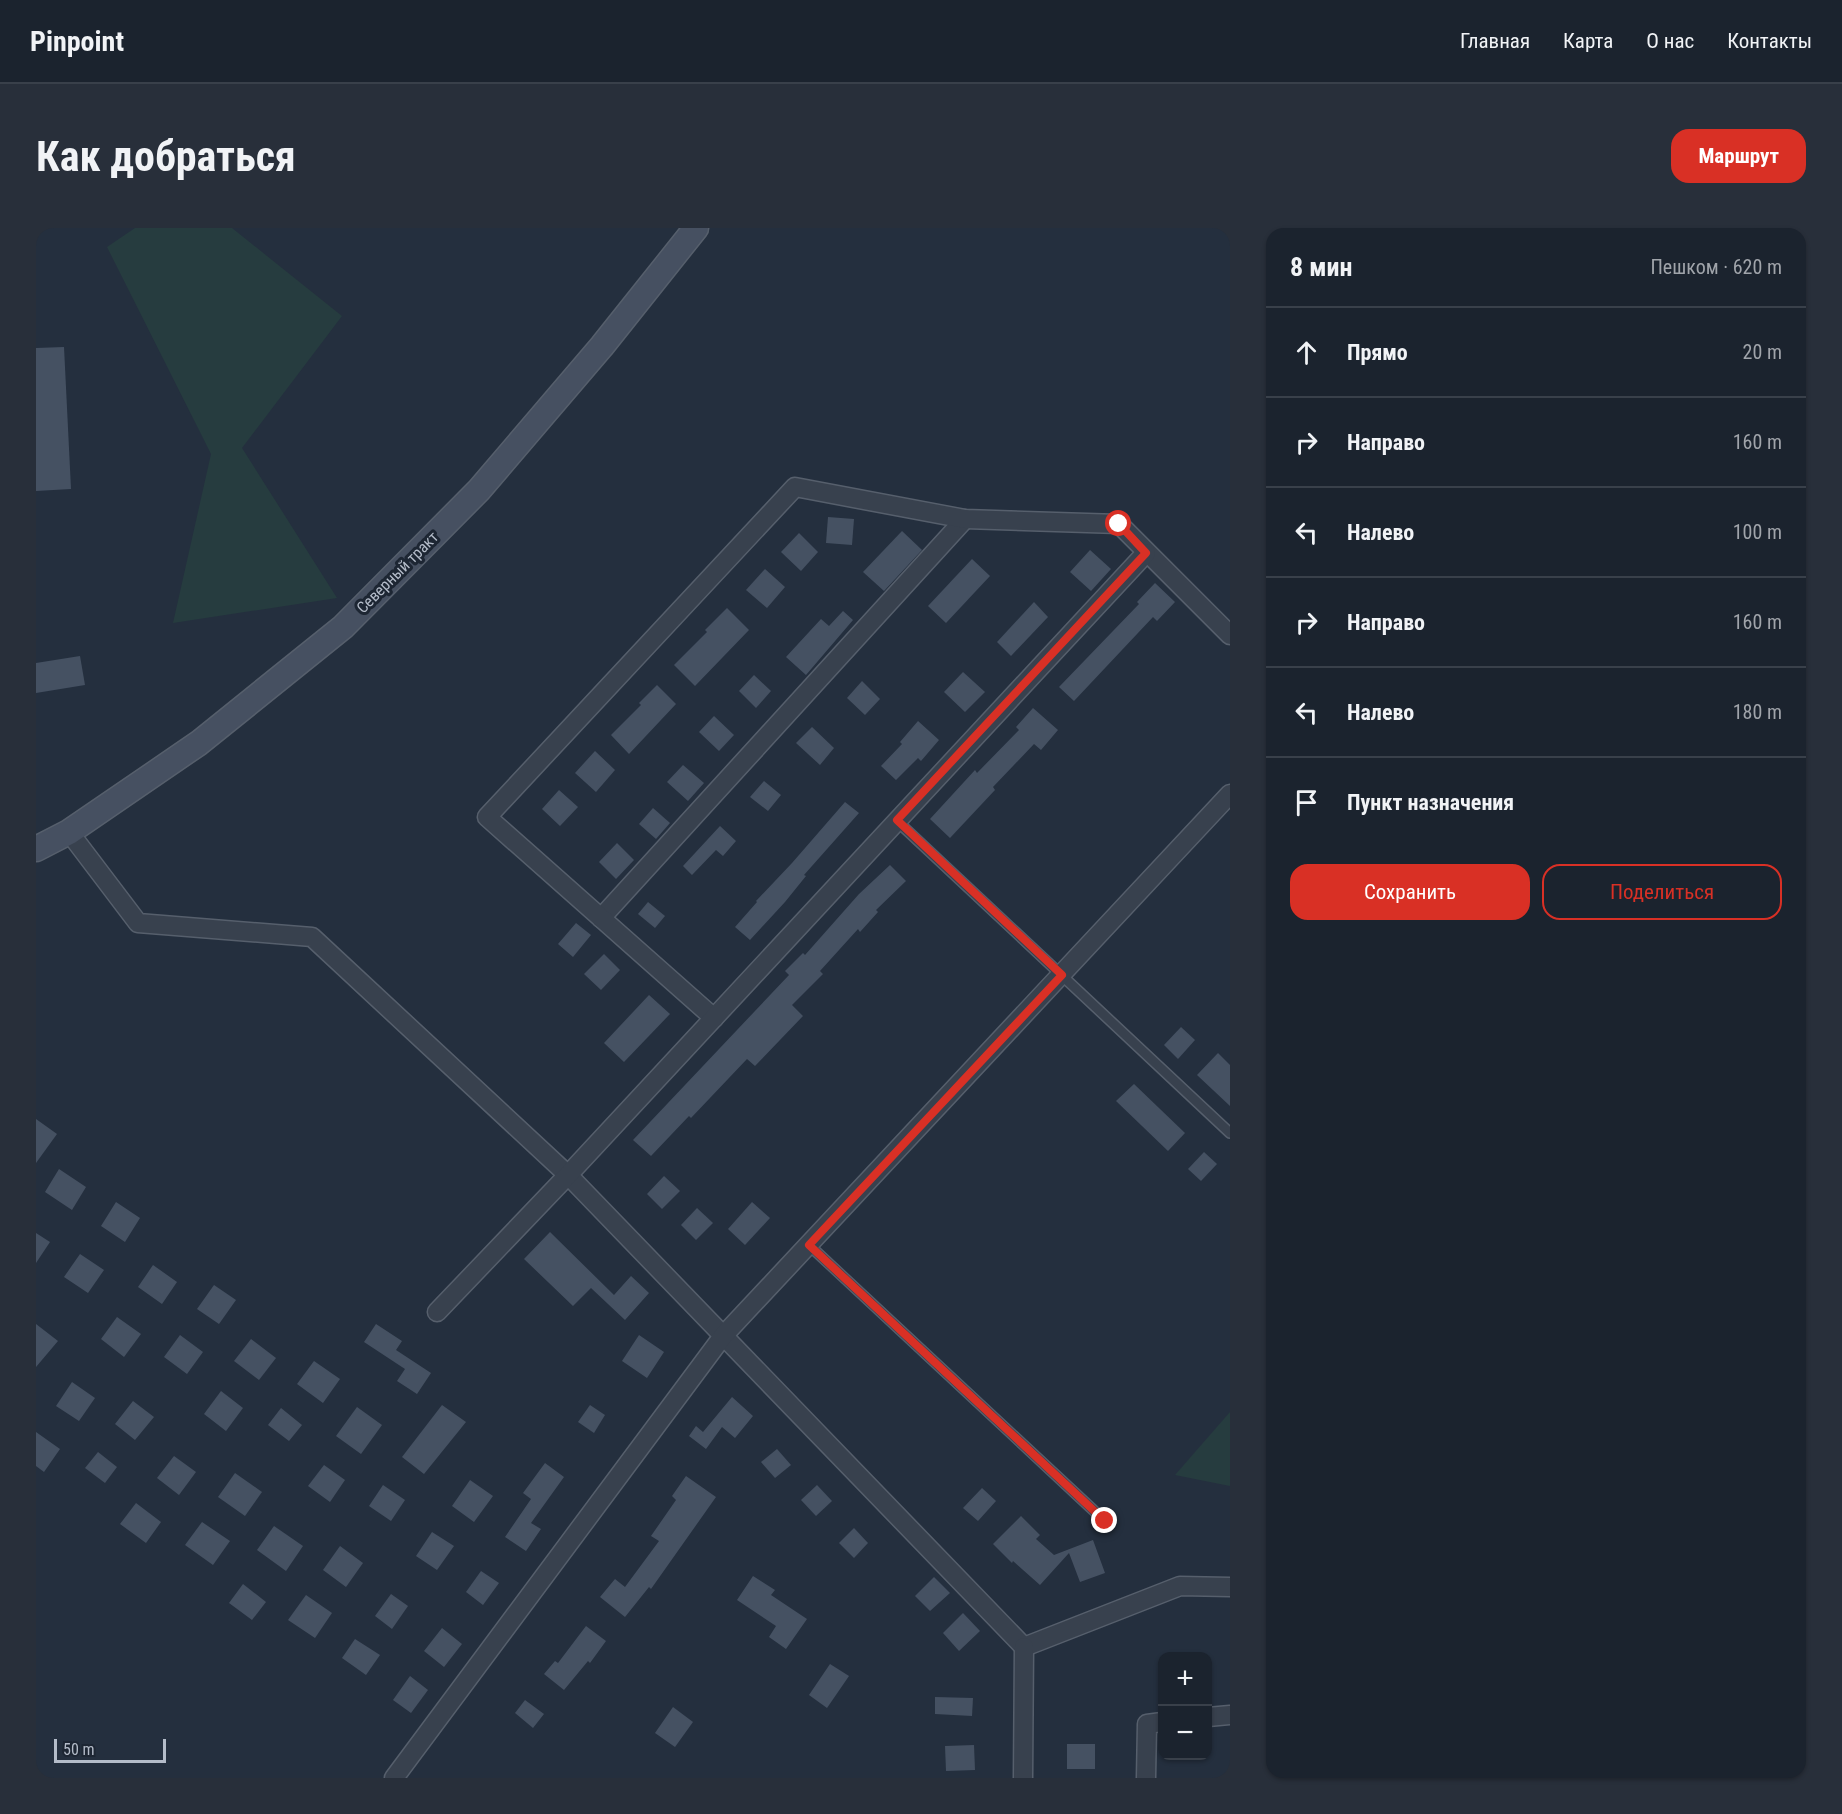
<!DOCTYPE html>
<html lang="ru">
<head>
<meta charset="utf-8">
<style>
  body { margin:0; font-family:"Roboto Condensed",sans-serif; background:#282f3a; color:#f1f3f6 }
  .controls { position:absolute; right:18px; bottom:18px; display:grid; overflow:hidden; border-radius:12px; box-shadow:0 2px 4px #0004 }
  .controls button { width:54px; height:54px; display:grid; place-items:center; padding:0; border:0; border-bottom:2px solid #39404a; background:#1b232e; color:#f1f3f6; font:30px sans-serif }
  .scale { position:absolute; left:18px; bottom:15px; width:112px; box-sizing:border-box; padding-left:6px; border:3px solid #b4bcc9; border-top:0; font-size:16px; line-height:21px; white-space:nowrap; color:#b4bcc9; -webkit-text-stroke:4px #1d2633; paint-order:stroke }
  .stop { position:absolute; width:18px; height:18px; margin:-14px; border:4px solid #d93025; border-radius:50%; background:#fff }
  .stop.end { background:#d93025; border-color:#fff; box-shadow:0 2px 6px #0008 }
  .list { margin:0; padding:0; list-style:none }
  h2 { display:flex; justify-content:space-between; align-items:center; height:78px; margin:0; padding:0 24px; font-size:26px }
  h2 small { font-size:20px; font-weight:400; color:#a0a4aa }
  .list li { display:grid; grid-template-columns:39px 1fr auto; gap:18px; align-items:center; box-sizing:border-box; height:90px; padding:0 24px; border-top:2px solid #39404a }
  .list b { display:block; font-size:22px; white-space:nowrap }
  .list em { font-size:20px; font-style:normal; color:#a0a4aa }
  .actions { display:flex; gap:12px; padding:18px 24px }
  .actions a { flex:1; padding:14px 0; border:2px solid #d93025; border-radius:18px; text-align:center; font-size:21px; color:#d93025 }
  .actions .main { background:#d93025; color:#fff }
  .icon { flex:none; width:33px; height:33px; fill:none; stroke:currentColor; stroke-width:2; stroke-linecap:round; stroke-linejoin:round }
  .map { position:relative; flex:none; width:1194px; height:1550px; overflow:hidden; border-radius:18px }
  header { display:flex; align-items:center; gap:36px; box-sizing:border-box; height:84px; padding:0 30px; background:#1b232e; border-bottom:2px solid #39404a }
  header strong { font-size:28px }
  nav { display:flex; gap:33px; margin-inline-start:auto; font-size:21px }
  .intro { display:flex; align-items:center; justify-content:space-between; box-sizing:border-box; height:144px; padding:0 36px }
  h1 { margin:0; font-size:42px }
  .button { padding:15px 27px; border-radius:18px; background:#d93025; color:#fff; font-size:21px; font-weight:700 }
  main { display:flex; gap:36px; padding:0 36px }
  aside { flex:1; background:#1b232e; border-radius:18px; box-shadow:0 2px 4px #0004 }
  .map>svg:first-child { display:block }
</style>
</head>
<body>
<header>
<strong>Pinpoint</strong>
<nav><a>Главная</a><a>Карта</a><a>О нас</a><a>Контакты</a></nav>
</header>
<div class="intro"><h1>Как добраться</h1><a class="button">Маршрут</a></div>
<main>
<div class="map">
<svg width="1194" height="1550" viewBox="0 0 1194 1550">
  <rect width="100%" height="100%" fill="#242f3e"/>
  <g fill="#263c3f">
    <path d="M 99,0 L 196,0 L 306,88 L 206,220 L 301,370 L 137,395 L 175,226 L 71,19 Z"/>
    <path d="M 1194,1184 L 1194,1258 L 1139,1247 Z"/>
  </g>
  <g fill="#455162">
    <path d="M 28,119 L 35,261 L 0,263 L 0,120 Z"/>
    <path d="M 792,289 L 818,291 L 816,317 L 790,315 Z"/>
    <path d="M 866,303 L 886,322 L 848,363 L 827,344 Z"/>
    <path d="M 763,305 L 782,324 L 765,343 L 745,324 Z"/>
    <path d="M 1054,322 L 1075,341 L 1055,363 L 1034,344 Z"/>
    <path d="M 936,331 L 954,348 L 910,395 L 892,378 Z"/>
    <path d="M 729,341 L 749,359 L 731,380 L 710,362 Z"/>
    <path d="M 1119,355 L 1139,374 L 1121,393 L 1117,389 L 1038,473 L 1023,459 L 1103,376 L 1101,374 Z"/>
    <path d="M 998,374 L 1012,389 L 975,428 L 961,414 Z"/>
    <path d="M 691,380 L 713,402 L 659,458 L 638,437 L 671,404 L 669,402 Z"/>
    <path d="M 807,383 L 817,392 L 770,447 L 750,429 L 785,391 L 793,398 Z"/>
    <path d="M 44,428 L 49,457 L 0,465 L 0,435 Z"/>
    <path d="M 927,444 L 949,464 L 929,484 L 908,464 Z"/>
    <path d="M 718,447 L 735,463 L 720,480 L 703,463 Z"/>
    <path d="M 826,453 L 844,471 L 829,487 L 811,470 Z"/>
    <path d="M 621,457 L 640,476 L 593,526 L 575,507 L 605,477 L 603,475 Z"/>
    <path d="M 997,480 L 1022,502 L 1005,522 L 998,516 L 957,559 L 959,562 L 914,610 L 894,591 L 939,542 L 941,545 L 983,502 L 980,499 Z"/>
    <path d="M 678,488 L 698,507 L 683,523 L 663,504 Z"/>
    <path d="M 882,493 L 903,512 L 885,533 L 882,530 L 860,552 L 845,538 L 866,516 L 864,514 Z"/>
    <path d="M 776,499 L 798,520 L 784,537 L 760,515 Z"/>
    <path d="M 559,523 L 579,542 L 560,564 L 539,545 Z"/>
    <path d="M 647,537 L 668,555 L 652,573 L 631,554 Z"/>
    <path d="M 728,553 L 745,567 L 732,583 L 714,569 Z"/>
    <path d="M 523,562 L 542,579 L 524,598 L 506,581 Z"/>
    <path d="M 809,574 L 823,585 L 768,647 L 770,648 L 749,674 L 714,712 L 699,699 L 721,674 L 720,673 L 756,635 Z"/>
    <path d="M 617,580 L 634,595 L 620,611 L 603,596 Z"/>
    <path d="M 684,598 L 700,613 L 687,628 L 680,622 L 656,647 L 647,638 Z"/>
    <path d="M 581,615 L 598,632 L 580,651 L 563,634 Z"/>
    <path d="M 854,637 L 870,653 L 840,682 L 842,684 L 824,704 L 822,701 L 784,743 L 787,746 L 756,777 L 767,788 L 719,838 L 711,831 L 655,890 L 653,888 L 615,928 L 597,912 L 753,747 L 749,743 L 767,725 L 769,727 L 823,666 Z"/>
    <path d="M 612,674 L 629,688 L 619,700 L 602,686 Z"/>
    <path d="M 540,695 L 555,707 L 537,729 L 522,716 Z"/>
    <path d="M 568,726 L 584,742 L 565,762 L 548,746 Z"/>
    <path d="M 613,767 L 634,786 L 588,834 L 568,815 Z"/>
    <path d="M 1145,799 L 1159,812 L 1142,831 L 1128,817 Z"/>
    <path d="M 1182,825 L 1194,837 L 1194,878 L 1161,847 Z"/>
    <path d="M 1098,856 L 1149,905 L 1132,923 L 1080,873 Z"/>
    <path d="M 0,891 L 21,906 L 0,935 Z"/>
    <path d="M 1168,924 L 1181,936 L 1165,953 L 1152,941 Z"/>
    <path d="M 23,941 L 50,959 L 36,982 L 9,964 Z"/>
    <path d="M 628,948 L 644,963 L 626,981 L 611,966 Z"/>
    <path d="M 80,974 L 104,990 L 89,1014 L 65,998 Z"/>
    <path d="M 716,974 L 734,990 L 709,1017 L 692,1001 Z"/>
    <path d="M 661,980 L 677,995 L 660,1012 L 645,997 Z"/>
    <path d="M 514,1004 L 578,1067 L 595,1048 L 613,1065 L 589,1092 L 555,1060 L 537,1078 L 488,1031 Z"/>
    <path d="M 0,1005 L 14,1014 L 0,1035 Z"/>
    <path d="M 44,1026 L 68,1042 L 52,1065 L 28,1049 Z"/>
    <path d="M 117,1037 L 141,1054 L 126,1076 L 102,1059 Z"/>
    <path d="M 178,1057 L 200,1072 L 183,1096 L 161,1081 Z"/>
    <path d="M 81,1089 L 105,1106 L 88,1129 L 65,1111 Z"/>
    <path d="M 0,1096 L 22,1113 L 0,1139 Z"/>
    <path d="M 340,1096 L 366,1113 L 360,1122 L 395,1145 L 381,1166 L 361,1153 L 369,1141 L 328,1114 Z"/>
    <path d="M 144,1107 L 167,1124 L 151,1146 L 128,1129 Z"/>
    <path d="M 603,1107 L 628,1124 L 611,1150 L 586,1133 Z"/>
    <path d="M 215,1111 L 240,1130 L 223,1152 L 198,1133 Z"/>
    <path d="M 278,1133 L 304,1151 L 287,1175 L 261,1156 Z"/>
    <path d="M 36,1154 L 59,1170 L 43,1193 L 20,1178 Z"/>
    <path d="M 185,1163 L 207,1180 L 190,1203 L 168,1186 Z"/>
    <path d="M 696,1169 L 717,1188 L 699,1210 L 686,1199 L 670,1221 L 653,1208 L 660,1198 L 667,1204 Z"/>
    <path d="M 97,1173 L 118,1189 L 99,1212 L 79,1196 Z"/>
    <path d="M 406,1177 L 430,1194 L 388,1246 L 366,1229 Z"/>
    <path d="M 554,1177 L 569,1187 L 558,1205 L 542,1194 Z"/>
    <path d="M 321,1179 L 346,1197 L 325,1226 L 300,1208 Z"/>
    <path d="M 245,1180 L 266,1197 L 253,1213 L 232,1197 Z"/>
    <path d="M 0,1204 L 24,1221 L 8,1244 L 0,1238 Z"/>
    <path d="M 741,1221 L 755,1237 L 739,1250 L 725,1234 Z"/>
    <path d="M 62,1224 L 81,1239 L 69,1255 L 49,1240 Z"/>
    <path d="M 138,1228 L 160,1244 L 143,1267 L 121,1250 Z"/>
    <path d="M 509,1235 L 528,1249 L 495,1295 L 505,1301 L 490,1323 L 469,1309 L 495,1271 L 487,1265 Z"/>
    <path d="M 288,1237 L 309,1252 L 294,1274 L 272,1258 Z"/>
    <path d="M 199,1245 L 226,1264 L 209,1288 L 182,1269 Z"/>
    <path d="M 650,1248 L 680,1269 L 615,1361 L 613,1359 L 589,1389 L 564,1369 L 579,1351 L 589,1359 L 623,1313 L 615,1308 L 640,1272 L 636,1268 Z"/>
    <path d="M 434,1252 L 457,1268 L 438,1294 L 416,1278 Z"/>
    <path d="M 347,1257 L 369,1272 L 355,1293 L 333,1278 Z"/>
    <path d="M 781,1257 L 796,1273 L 780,1288 L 765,1272 Z"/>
    <path d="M 946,1260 L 960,1273 L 942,1293 L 927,1280 Z"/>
    <path d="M 100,1275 L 125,1294 L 110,1315 L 84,1296 Z"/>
    <path d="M 985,1288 L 1004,1307 L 1000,1311 L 1018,1327 L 1057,1312 L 1069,1345 L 1044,1354 L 1033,1325 L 1004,1357 L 977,1333 L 976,1335 L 957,1316 Z"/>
    <path d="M 166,1294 L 194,1313 L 177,1337 L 149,1317 Z"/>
    <path d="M 238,1298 L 267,1318 L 250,1343 L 221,1322 Z"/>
    <path d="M 818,1300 L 832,1315 L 818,1330 L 803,1315 Z"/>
    <path d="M 396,1304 L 418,1318 L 401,1342 L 380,1328 Z"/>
    <path d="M 304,1318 L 327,1335 L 310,1359 L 287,1342 Z"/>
    <path d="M 445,1343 L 463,1355 L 447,1377 L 430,1364 Z"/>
    <path d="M 717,1348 L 739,1362 L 735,1367 L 771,1391 L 750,1421 L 733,1409 L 740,1398 L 701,1372 Z"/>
    <path d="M 898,1349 L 914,1365 L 894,1383 L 879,1368 Z"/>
    <path d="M 207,1356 L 230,1374 L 216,1392 L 193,1375 Z"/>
    <path d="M 355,1366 L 372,1378 L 356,1401 L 339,1388 Z"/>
    <path d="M 270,1367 L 296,1385 L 279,1410 L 252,1392 Z"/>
    <path d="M 927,1385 L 944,1403 L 923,1423 L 907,1405 Z"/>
    <path d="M 550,1398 L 570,1413 L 554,1435 L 552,1433 L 528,1462 L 508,1446 L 519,1433 L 522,1435 Z"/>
    <path d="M 406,1400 L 426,1416 L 408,1439 L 388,1423 Z"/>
    <path d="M 319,1411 L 344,1427 L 330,1447 L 306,1430 Z"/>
    <path d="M 794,1436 L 813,1448 L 791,1480 L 773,1467 Z"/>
    <path d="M 374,1448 L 392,1462 L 375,1485 L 357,1472 Z"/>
    <path d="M 899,1469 L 937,1470 L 936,1488 L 899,1486 Z"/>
    <path d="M 489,1472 L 508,1486 L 497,1500 L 479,1485 Z"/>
    <path d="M 637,1479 L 657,1494 L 639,1519 L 619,1505 Z"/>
    <rect x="1031" y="1516" width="28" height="25"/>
    <path d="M 938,1517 L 939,1542 L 910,1543 L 909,1518 Z"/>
  </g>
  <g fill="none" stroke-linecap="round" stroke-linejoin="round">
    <defs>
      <g id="service">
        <path d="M 861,593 L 1194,905"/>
        <path d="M 773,1017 L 1069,1293"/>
      </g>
      <g id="minor">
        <path d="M 33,604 L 102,695 L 276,709 L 532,947 L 988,1419 L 1144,1358 L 1194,1359"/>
        <path d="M 565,690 L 929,291"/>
        <path d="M 678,790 L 451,589 L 759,259 L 929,291 L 1083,296 L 1194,407"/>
        <path d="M 401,1084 L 532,947 L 1110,325"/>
        <path d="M 1172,1489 L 1194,1487"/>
        <path d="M 358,1550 L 687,1108 L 1194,566"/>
        <path d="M 987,1550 L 988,1419"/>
        <path d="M 1110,1550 L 1111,1496 L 1126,1494"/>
      </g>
      <path id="secondary" d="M 0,621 L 33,604 L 163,515 L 307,399 L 443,262 L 566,118 L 660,0"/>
    </defs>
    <use href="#service" stroke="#565f6c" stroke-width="12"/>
    <use href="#minor" stroke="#565f6c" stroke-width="21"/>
    <use href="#secondary" stroke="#565f6c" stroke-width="27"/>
    <use href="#service" stroke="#38414e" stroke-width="9"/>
    <use href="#minor" stroke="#38414e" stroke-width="18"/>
    <use href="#secondary" stroke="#465061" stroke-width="24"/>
  </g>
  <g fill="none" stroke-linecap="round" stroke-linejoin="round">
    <path stroke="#d93025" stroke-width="8" d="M 1069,1293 L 773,1017 L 1026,747 L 861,592 L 1110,325 L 1083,296"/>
  </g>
  <g text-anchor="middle" stroke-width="6" stroke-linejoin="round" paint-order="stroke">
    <g font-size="16" fill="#b4bcc9" stroke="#1d2633">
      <text transform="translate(361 344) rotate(-45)" y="6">Северный тракт</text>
    </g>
  </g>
</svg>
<div class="controls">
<button>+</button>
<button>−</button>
</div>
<div class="scale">50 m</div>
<div class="stop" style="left:1083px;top:296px"></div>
<div class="stop end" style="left:1069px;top:1293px"></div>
</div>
<aside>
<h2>8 мин<small>Пешком · 620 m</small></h2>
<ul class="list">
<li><svg class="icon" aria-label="ahead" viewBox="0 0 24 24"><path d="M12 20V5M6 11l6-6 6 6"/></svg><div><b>Прямо</b></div><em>20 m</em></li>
<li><svg class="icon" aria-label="right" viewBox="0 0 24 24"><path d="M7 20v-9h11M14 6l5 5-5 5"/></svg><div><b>Направо</b></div><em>160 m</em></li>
<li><svg class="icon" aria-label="left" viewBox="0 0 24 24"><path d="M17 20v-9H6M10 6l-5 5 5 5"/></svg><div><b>Налево</b></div><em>100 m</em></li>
<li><svg class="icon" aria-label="right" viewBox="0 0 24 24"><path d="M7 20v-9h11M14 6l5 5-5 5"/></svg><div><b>Направо</b></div><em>160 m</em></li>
<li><svg class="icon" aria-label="left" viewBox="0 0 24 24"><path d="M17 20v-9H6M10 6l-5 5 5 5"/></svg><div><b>Налево</b></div><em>180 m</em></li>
<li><svg class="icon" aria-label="arrive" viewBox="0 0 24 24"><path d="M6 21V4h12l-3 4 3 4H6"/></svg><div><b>Пункт назначения</b></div></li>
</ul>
<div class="actions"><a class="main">Сохранить</a><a>Поделиться</a></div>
</aside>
</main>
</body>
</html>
